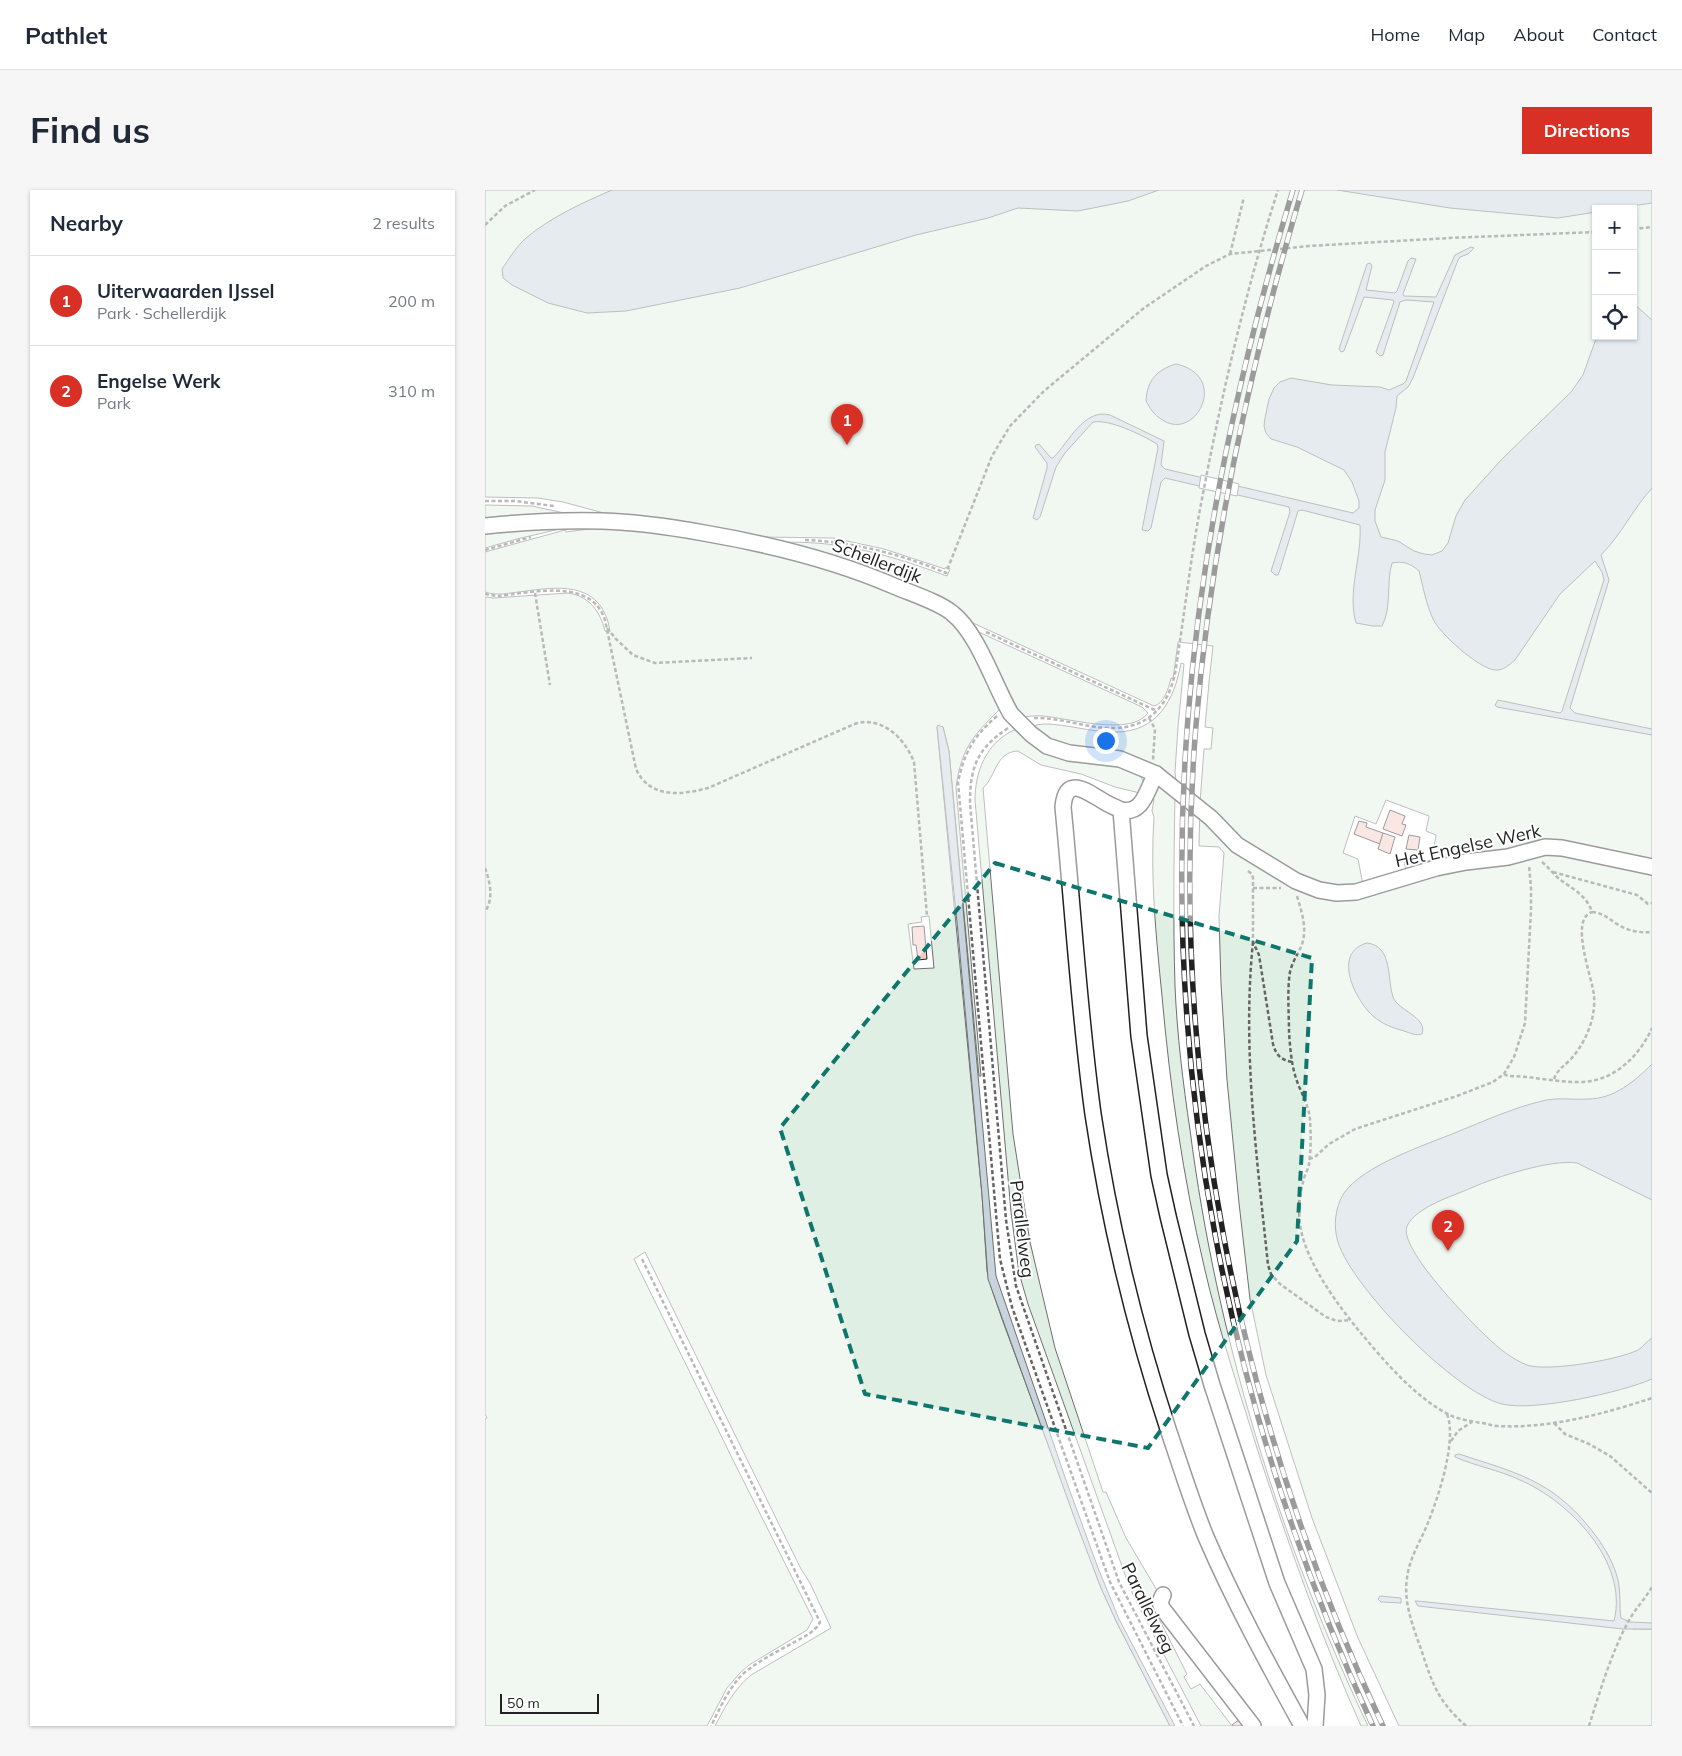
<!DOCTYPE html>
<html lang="en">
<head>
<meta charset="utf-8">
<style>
  body { margin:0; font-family:Mulish,sans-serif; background:#f6f6f7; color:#1f2937 }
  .controls { position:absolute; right:15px; top:15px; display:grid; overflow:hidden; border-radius:0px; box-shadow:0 1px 4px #0004 }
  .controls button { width:45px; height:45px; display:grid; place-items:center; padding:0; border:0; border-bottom:1px solid #e0e1e3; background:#fff; color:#1f2937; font:25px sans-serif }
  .scale { position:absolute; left:15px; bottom:12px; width:99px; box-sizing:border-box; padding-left:5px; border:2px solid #222; border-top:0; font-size:14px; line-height:18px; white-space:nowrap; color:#222; -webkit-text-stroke:4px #fff; paint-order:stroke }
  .you { position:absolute; left:620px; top:550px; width:18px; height:18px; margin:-12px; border:4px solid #fff; border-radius:50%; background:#1a73e8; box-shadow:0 0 0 8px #1a73e833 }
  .badge { display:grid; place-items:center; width:32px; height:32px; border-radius:50%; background:#d93025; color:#fff; font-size:16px; font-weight:700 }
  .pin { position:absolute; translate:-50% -41px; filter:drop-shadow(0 1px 2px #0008) }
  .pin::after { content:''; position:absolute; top:26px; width:18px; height:15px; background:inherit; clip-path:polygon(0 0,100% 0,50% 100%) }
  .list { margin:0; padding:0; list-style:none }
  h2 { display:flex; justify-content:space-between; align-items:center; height:65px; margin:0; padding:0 20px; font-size:21px }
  h2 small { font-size:16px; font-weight:400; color:#747a83 }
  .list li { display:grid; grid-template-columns:32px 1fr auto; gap:15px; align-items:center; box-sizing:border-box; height:90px; padding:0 20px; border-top:1px solid #e0e1e3 }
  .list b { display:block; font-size:19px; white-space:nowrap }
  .list p { margin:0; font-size:16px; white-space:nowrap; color:#747a83 }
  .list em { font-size:16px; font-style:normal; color:#747a83 }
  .icon { flex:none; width:28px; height:28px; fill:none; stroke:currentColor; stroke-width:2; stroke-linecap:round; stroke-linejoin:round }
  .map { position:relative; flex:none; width:1167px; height:1536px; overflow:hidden; border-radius:0px }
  header { display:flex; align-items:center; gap:30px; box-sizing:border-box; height:70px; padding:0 25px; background:#fff; border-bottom:1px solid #e0e1e3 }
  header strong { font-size:24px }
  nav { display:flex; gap:28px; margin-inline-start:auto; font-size:18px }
  .intro { display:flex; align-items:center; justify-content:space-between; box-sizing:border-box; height:120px; padding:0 30px }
  h1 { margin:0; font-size:35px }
  .button { padding:12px 22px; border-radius:0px; background:#d93025; color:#fff; font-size:18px; font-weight:700 }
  main { display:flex; gap:30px; padding:0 30px }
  aside { flex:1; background:#fff; border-radius:0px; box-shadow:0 1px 4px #0004 }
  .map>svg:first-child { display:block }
</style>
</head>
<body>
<header>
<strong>Pathlet</strong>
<nav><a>Home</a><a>Map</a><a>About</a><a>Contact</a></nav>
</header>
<div class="intro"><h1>Find us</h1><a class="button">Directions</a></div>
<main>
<aside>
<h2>Nearby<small>2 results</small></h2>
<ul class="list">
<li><span class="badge">1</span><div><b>Uiterwaarden IJssel</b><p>Park · Schellerdijk</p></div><em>200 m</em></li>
<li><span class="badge">2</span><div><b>Engelse Werk</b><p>Park</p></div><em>310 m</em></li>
</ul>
</aside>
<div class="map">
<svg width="1167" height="1536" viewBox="0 0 1167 1536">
  <rect width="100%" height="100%" fill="#fff"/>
  <g fill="#e0efe3" stroke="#6f6f6f" fill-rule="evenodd">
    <path d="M 0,0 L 1167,0 L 1167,1435 L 1148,1439 L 1167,1439 L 1167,1536 L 914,1536 L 873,1448 L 827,1328 L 781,1185 L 765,1109 L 754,1013 L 742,890 L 736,794 L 734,726 L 739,663 L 734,657 L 714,656 L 715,613 L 719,559 L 726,559 L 728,538 L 720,537 L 724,492 L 728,456 L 693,452 L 688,489 L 686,488 C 684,497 679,514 669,516 L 475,427 L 285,352 C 311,352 337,352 362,357 C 397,363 429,374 462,386 L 465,379 L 461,377 L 460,379 L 399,359 L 348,348 L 275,347 L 185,335 L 115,322 L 78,312 L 53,308 L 0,307 ZM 1111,19 L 1148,19 L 1148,146 L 1111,146 ZM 901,610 L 944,626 L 941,641 L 951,645 L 947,670 L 930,673 L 919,672 L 921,680 L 878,695 L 873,669 L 858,663 L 870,626 L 891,634 Z"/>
    <path d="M 0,315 L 47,316 L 93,326 L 0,332 Z"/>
    <path d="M 127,336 L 188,338 L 315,369 L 444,415 L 477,439 L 518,516 C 490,544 477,555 471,597 L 496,886 L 494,886 L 464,561 L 458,537 L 452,537 L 497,1005 L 502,1081 L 506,1097 L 517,1129 L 616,1398 L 632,1433 L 685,1536 L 230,1536 C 240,1517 249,1499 266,1485 L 346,1438 L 325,1393 L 316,1379 L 160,1062 L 149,1069 L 250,1274 L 328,1429 L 322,1440 L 264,1475 L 255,1483 L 242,1498 L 222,1536 L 0,1536 L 0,1229 L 2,1228 L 0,1224 L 0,407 L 9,408 L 83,403 C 104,406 115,421 120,441 L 125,442 C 124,436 123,429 120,424 C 105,390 64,398 34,402 C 23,403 12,406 0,402 L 0,362 L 80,340 L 81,342 ZM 444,726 L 449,778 L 429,779 L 423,734 L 437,732 L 436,727 Z"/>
    <path d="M 79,338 L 32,349 L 0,358 L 0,339 Z"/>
    <path d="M 485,438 L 657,517 L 663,523 C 646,547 583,528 558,526 C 550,525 543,527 535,527 Z"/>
    <path d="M 696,473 L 699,474 L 693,537 L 690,582 L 691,592 L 569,554 L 549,538 L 551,535 L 559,534 C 582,534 605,542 628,542 C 672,543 689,511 696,473 Z"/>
    <path d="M 529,540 L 536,541 L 654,584 C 659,591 660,596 659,604 L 630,597 L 596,584 L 556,575 L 533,561 C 510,562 511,587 498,598 L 528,944 L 545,1052 L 570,1158 L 618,1302 L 621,1302 L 641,1348 L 673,1402 L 668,1406 L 667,1415 L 702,1484 L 699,1487 L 706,1499 L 715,1494 L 747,1536 L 716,1536 L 650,1409 L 643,1393 L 543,1114 L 534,1083 L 526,1022 L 490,610 C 490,582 501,553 529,540 Z"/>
    <path d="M 674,595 L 690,602 C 689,667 688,731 690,796 C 692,844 698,893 705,940 C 732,1148 793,1346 883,1536 L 876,1536 C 837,1449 806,1361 776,1271 C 756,1206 734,1142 719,1076 C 698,987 685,897 677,806 C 671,746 665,687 669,627 L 667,621 L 669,609 L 665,607 L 670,597 Z"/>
  </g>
  <g fill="#c7d3dd" stroke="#6f6f6f">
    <path d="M 127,0 L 674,0 L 643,11 L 593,21 L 533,18 L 503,28 L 431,45 L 255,98 L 141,121 L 102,123 L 63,113 L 27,95 L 18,88 L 17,79 C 24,69 31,57 41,48 C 66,27 97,13 127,0 Z"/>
    <path d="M 852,0 L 1167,0 L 1167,13 L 1127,19 L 1111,19 L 1111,22 L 1073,28 L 965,18 Z"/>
    <path d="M 986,57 L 989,58 L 983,64 L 975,67 L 973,70 L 928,188 L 923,197 L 912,206 L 911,218 L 900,262 L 900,290 L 890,320 L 890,331 L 896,347 L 913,351 L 929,361 L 939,364 L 947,365 L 957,361 L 963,353 L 971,326 L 980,310 L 1017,269 L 1086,202 L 1098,185 L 1112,146 L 1148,146 L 1148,113 L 1167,130 L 1167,298 C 1148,319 1136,345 1116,365 L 1124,390 L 1085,518 L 1090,523 L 1167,539 L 1167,545 L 1012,517 L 1010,515 L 1013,510 L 1075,523 L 1077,521 L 1119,390 L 1117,382 L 1110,371 L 1075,404 L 1030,470 C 1024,475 1018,481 1010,480 C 994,479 954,443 948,429 C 941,414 938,396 934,381 C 925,373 918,371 907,373 C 901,393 907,418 897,436 L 888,436 L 871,433 C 862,401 877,368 875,335 L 817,320 L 813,321 L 795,380 L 793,385 L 790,385 L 786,381 L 805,322 L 804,317 L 680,288 L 676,292 L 666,338 L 663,341 L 657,340 L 673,258 L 672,254 C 657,245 625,229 608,232 L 580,263 L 571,277 L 555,327 L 552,330 L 548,328 L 562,278 L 562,273 L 550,257 L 551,255 L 554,254 L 566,268 L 568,268 C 584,252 599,218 625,225 L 679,251 L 676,275 L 680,279 L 868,323 L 874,318 L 874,311 L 867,292 L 859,280 L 812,257 L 786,249 L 781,243 L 779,236 L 780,228 L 784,209 L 789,198 L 795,192 L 806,188 L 847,195 L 895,197 L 904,200 L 918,194 L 921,191 L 949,112 L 921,110 L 915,112 L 898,165 L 895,166 L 891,162 L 909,112 L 908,110 L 879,107 L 859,161 L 856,162 L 854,159 L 882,74 L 885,73 L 887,76 L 881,100 L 910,103 L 912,101 L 923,71 L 926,68 L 931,69 L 918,104 L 919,106 L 951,107 L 970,65 Z"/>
    <path d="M 691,174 C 746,186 710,254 676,229 C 669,225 665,218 661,211 C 662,191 671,180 691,174 Z"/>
    <path d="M 453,535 L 458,537 L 464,561 L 511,1086 L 582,1293 L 613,1378 L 634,1429 L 690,1536 L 685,1536 L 632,1433 L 616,1398 L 592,1335 L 503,1089 L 497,1005 L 472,732 L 452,537 Z"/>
    <path d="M 882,753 C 908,756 902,789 908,807 C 913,821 943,827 937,844 C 931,846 925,843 919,841 C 908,838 897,834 888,826 C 871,811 846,763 882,753 Z"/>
    <path d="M 1167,874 L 1167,1010 L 1092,973 C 1066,969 1011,987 986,998 C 968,1006 931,1017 922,1036 C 913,1058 985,1131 1002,1147 C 1013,1158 1027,1169 1042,1175 C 1062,1182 1133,1170 1153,1160 C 1158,1157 1162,1151 1167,1148 L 1167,1189 C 1137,1202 1049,1222 1017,1214 C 971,1203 867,1098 853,1052 C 848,1037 850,1017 859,1003 C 879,975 940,955 972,942 C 999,931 1028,918 1057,911 C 1072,907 1088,910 1103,909 C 1129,909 1150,891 1167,874 Z"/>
    <path d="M 974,1264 C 1029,1282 1066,1290 1104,1337 C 1117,1353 1128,1370 1133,1390 C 1136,1404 1134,1415 1136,1428 L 1145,1432 L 1167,1433 L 1167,1439 L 1138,1439 L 933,1416 L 930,1411 L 932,1411 L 1129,1431 C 1144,1372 1084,1311 1035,1290 C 1014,1280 990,1276 970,1267 L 970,1265 Z"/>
    <path d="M 895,1406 L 916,1408 L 916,1413 L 896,1412 L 893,1409 Z"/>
  </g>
  <path fill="#fff" stroke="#6f6f6f" d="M 716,285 L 754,294 L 752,306 L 714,298 Z"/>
  <g fill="#f3c9c0" stroke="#222">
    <path d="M 905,620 L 920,626 L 917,634 L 921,635 L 917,646 L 898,639 Z"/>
    <path d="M 874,631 L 882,633 L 881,637 L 898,643 L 895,654 L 869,644 Z"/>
    <path d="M 898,643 L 910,647 L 905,664 L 893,659 Z"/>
    <path d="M 924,645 L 935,647 L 933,660 L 921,659 Z"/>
    <path d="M 439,736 L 442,769 L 433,770 L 431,755 L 428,755 L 427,737 Z"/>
    <path d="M 755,1529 L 760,1536 L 748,1536 L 747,1535 Z"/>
  </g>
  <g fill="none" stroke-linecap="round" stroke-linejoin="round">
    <defs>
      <g id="minor">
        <path d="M 0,336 C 39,332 78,330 117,331 C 152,332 186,337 219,343 C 283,354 349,370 409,396 C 425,403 454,412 467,423 C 493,443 509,495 526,524 L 546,544 L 562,556 L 584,563 L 635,569 L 671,584 L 726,628 L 752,655 L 811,691 L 834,700 L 852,703 L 871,702 L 951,678 L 981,672 L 1023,667 L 1060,657 L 1077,658 L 1167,677"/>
        <path d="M 671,584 C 662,598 659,625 636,620 C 630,617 624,615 618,611 C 602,602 581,584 578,617 C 588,719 594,822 608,924 C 624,1031 650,1139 684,1242 C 696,1277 707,1313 721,1347 C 749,1412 783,1474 817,1536"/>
        <path d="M 636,620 L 654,846 L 674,985 L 683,1026 L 712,1144 L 727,1195 L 792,1393 L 829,1479 L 832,1505 L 830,1536"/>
        <path d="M 678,1405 L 675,1412 L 677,1418 L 768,1536"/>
      </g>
    </defs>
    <use href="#minor" stroke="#222" stroke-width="18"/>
    <g stroke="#646464" stroke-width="2.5" stroke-dasharray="4 2.5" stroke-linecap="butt">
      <path d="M 0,35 L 20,16 L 50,0"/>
      <path d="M 1148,39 L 1167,37"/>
      <path d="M 745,64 L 759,7"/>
      <path d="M 0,311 L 30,311 L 69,316"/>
      <path d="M 320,350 C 368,352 416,364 461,383 L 507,266 L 525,236 L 559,201 L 659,118 L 721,76 L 745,64 L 824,56 L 964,48 L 1111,42"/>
      <path d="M 0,360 L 46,347"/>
      <path d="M 50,403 L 65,495"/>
      <path d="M 0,404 L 12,406 C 46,403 106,387 120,430 L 151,579 C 165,609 196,605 223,598 L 365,536 C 369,534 375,532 380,532 C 404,532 421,552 429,572 L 442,726"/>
      <path d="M 122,438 L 131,449 L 148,465 L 170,473 L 267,468"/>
      <path d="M 501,442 L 672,521"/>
      <path d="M 512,526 C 488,547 480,561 473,592 L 515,1069 L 527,1117 L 625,1392 L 698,1536"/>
      <path d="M 549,528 C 575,527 600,538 626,538 C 668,539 688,509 692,471"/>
      <path d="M 664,528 L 670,539 L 668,570"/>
      <path d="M 523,538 C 492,559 485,577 485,613 L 521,1030 L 531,1096 L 634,1392 L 709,1536"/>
      <path d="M 1057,672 C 1062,676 1066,681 1071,686 C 1084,698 1101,703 1107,722 C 1118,723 1123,728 1132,734 C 1143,741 1154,743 1167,742"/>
      <path d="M 0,678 C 5,692 9,708 0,722"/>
      <path d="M 763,681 L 767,684 L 768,688 L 768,752 L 774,765 L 788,854 C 791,865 796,870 807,872"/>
      <path d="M 1068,682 L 1152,705 L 1163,714 L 1167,713"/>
      <path d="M 768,698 L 796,698"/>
      <path d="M 812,706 C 817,723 823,740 816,757 C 812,765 807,773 805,782 C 802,800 804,823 804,842 C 805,856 806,871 810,885 C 814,900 824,914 825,930 C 826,943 826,961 824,974 C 823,980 819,986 818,992 C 814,1008 813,1024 816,1040 C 823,1075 853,1115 875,1142 C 900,1172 933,1211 969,1227 C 978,1230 987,1231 996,1233 C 1002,1233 1006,1236 1012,1236 C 1063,1239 1119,1224 1167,1208"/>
      <path d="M 768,752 C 757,859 772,968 783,1075 L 786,1084 L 795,1094 L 841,1127 L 852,1131 L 865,1130"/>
      <path d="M 1019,884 L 1023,886 C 1046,886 1069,892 1093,892 C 1127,893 1154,867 1167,838"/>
      <path d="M 1069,889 C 1072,880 1079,876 1086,869 C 1101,852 1111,828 1109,805 C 1107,787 1084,729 1107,722"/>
      <path d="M 824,969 L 830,967 L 844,954 L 870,939 L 972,906 L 1008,892 L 1019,884 L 1029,867 L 1040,833 L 1046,720 L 1046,698 L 1044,675"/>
      <path d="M 157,1069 L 335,1432 L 332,1437 L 324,1444 C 305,1455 267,1473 254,1488 C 242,1502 234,1520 226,1536"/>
      <path d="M 962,1224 C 973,1252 951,1315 939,1342 C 932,1357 924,1371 922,1388 C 918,1413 929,1439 937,1462 C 948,1496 954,1512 981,1536"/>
      <path d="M 1069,1233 L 1080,1244 L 1104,1254 L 1125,1266 L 1167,1303"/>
      <path d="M 966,1251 L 973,1241 L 987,1232"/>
      <path d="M 1104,1536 C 1115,1501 1126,1464 1143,1432 C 1150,1419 1160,1409 1167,1397"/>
    </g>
    <use href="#minor" stroke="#fff" stroke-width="15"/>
    <defs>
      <g id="rail">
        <path d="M 808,0 C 756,171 717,348 703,527 C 675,877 741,1218 888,1536"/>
        <path d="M 817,0 C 765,175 726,353 711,535 C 683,878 751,1225 898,1536"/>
      </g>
    </defs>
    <use href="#rail" stroke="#222" stroke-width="5.5"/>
    <use href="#rail" stroke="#fff" stroke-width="4" stroke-dasharray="11" stroke-linecap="butt"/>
    <path stroke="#646464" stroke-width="2.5" stroke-dasharray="4 2.5" stroke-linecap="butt" d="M 692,471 C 700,419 706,366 716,314 C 736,208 760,102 793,0"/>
  </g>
  <path d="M0 0H1167V1536H0ZM 510,673 L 827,768 L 812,1051 L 663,1258 L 380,1204 L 295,938 Z" fill="#fff" fill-opacity=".55" fill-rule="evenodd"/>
  <path fill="none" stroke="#0f766e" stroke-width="4" stroke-dasharray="10 6" stroke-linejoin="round" d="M 510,673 L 827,768 L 812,1051 L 663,1258 L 380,1204 L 295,938 Z"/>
  <g text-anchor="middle" stroke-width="4" stroke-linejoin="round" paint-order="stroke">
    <g font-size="18" fill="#222" stroke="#fff">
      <text transform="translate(392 371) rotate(21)" y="6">Schellerdijk</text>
      <text transform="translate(983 656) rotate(-12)" y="6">Het Engelse Werk</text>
      <text transform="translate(537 1039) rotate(83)" y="6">Parallelweg</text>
      <text transform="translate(663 1418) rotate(64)" y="6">Parallelweg</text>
    </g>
  </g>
</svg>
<div class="controls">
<button>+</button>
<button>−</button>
<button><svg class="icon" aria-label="locate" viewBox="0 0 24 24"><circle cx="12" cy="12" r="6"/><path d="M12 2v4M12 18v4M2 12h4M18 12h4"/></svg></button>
</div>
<div class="scale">50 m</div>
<div class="you"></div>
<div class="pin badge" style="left:362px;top:255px">1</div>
<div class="pin badge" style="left:963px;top:1061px">2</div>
</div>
</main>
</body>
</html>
